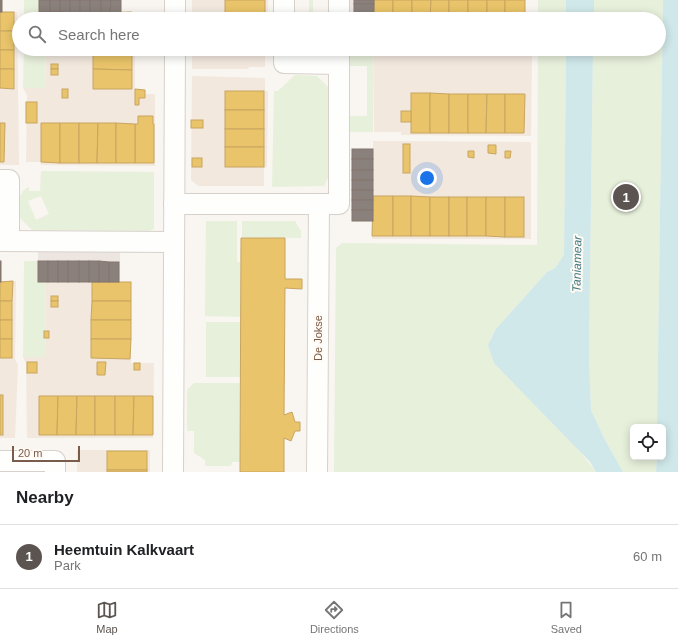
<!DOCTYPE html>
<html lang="en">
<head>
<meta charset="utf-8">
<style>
  body { margin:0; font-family:Helvetica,sans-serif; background:#f2f2f2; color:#202124 }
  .controls { position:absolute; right:12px; bottom:12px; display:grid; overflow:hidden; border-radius:6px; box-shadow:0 2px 10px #0003 }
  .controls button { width:36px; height:36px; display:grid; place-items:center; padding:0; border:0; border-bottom:1px solid #e0e0e0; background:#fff; color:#202124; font:20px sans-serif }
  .scale { position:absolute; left:12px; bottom:10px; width:68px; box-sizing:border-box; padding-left:4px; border:2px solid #7a5c4d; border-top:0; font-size:11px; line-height:14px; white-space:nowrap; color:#7a5c4d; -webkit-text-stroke:3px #fffaf3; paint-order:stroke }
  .you { position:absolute; left:427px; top:178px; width:14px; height:14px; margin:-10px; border:3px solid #fff; border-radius:50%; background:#1a73e8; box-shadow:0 0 0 6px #1a73e833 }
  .badge { display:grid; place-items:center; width:26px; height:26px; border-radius:50%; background:#5c5450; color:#fff; font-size:13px; font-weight:700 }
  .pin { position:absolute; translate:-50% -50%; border:2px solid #fff; box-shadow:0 1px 4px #0006 }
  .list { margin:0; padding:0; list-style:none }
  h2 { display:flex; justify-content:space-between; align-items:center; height:52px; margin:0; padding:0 16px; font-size:17px }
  h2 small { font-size:13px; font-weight:400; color:#757577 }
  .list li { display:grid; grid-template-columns:26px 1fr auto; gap:12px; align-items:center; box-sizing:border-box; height:64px; padding:0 16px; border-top:1px solid #e0e0e0 }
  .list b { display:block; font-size:15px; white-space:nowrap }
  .list p { margin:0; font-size:13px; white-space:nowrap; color:#757577 }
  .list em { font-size:13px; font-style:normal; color:#757577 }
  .icon { flex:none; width:22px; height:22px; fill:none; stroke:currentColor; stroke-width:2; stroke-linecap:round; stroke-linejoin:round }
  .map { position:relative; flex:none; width:678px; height:472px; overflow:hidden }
  .search { position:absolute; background:#fff; box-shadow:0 2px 10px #0003; left:12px; right:12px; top:12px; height:44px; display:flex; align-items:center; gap:10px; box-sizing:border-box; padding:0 14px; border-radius:22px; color:#757577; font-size:15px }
  .sheet { height:116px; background:#fff }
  nav { display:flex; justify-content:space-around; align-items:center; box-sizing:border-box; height:56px; border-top:1px solid #e0e0e0; background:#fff; font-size:11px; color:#757577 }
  nav a { display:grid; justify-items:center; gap:2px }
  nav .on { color:#5c5450 }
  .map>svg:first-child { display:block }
</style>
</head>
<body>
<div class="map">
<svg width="678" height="472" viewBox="0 0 678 472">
  <rect width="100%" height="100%" fill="#f9f5f0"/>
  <g fill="#f2e8de">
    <rect x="192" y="0" width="76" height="19"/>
    <path d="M 0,12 L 17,12 L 19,165 L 0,165 Z"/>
    <path d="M 121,12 L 135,12 L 135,19 L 46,19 L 46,13 Z"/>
    <path d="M 46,49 L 135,49 L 135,94 L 155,94 L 155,166 L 41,165 L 40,162 L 26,162 L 27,95 L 23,88 L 45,88 Z"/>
    <path d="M 192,49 L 268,49 L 268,55 L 265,55 L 265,67 L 249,67 L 248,69 L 192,69 Z"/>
    <path d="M 374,49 L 532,49 L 531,136 L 401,135 L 401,132 L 374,132 Z"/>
    <path d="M 192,76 L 265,78 L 265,91 L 268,91 L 267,167 L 264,168 L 264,186 L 198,186 L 191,180 Z"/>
    <path d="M 373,141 L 531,142 L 531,239 L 372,239 Z"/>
    <path d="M 0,281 L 16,281 L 15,359 L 18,365 L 15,438 L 0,438 Z"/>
    <path d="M 46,281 L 131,282 L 131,363 L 154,363 L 153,438 L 27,438 L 26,363 L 23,357 L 45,357 Z"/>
    <rect x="77" y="450" width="73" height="22"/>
  </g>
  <g fill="#ede5e0">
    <rect x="350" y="0" width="24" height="14"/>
    <path d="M 38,251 L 120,252 L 120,282 L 38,281 Z"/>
  </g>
  <g fill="#e7f0db" fill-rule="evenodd">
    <path d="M 24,0 L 39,0 L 39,12 L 46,13 L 46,19 L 24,19 Z"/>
    <rect x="309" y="0" width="4" height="19"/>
    <rect x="538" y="0" width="28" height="19"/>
    <path d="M 594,0 L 663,0 L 657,427 L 633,427 L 633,457 L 657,457 L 656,472 L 623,472 L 605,440 L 591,410 L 589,355 L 593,49 L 659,49 L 659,19 L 594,19 Z"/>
    <path d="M 24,49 L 46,49 L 45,88 L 23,88 Z"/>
    <rect x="294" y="49" width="34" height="3"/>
    <path d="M 350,49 L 374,49 L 373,132 L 349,132 L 349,116 L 367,116 L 367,66 L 350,66 Z"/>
    <path d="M 538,49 L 566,49 L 564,255 L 555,268 L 547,272 L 495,330 L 490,339 L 596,472 L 334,472 L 336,248 L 342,243 L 537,245 Z"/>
    <path d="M 295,75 L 317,76 L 328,87 L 328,178 L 324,186 L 272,187 L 274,91 L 278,91 Z"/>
    <path d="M 41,171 L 154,172 L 154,229 L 148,231 L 32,230 L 20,218 C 18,207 17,192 29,187 L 29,191 L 40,191 ZM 41,196 L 49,214 L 36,220 L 28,201 Z"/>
    <path d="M 206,221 L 237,221 L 237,262 L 240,262 L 240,317 L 205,316 Z"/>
    <path d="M 242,221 L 295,221 L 301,231 L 301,238 L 242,237 Z"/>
    <path d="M 24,261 L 38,261 L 38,281 L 46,281 L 45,357 L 23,357 Z"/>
    <rect x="206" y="322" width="34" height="55"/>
    <path d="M 194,383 L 240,383 L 240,462 L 232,462 L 231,466 L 205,466 L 205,460 L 194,453 L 194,431 L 187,431 L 187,390 Z"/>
  </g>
  <g fill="#d0e8ea">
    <rect x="566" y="0" width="28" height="19"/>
    <path d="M 663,0 L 678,0 L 678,472 L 656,472 L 657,457 L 663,457 L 663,427 L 657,427 Z"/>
    <path d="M 566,49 L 593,49 L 589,355 L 591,410 L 605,440 L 623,472 L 596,472 L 590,462 L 494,363 L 488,345 L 495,330 L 547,272 L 555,268 L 564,255 Z"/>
  </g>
  <g fill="#e9c46a" stroke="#c8a561">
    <path d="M 225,0 L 265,0 L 265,17 L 225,16 Z"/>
    <path d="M 374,0 L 393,0 L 393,19 L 373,19 Z"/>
    <rect x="393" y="0" width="19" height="19"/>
    <path d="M 412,0 L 431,0 L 430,19 L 412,19 Z"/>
    <path d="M 431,0 L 449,0 L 449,19 L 430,19 Z"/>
    <rect x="449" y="0" width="19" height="19"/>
    <rect x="468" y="0" width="19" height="19"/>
    <rect x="487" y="0" width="18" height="19"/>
    <rect x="505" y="0" width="20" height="19"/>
    <rect x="0" y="12" width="14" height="19"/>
    <path d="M 132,12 L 132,19 L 93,19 L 93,13 Z"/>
    <path d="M 225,16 L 265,17 L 265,19 L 225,19 Z"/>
    <rect x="0" y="31" width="14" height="19"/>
    <rect x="93" y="49" width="39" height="1"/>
    <path d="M 225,49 L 265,49 L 265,55 L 225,54 Z"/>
    <rect x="432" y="49" width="6" height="5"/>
    <rect x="499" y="49" width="6" height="6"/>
    <path d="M 506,49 L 514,49 L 514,54 L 505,54 Z"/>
    <rect x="0" y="50" width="14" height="19"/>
    <path d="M 93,50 L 132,50 L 132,70 L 93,69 Z"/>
    <rect x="51" y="64" width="7" height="5"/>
    <path d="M 0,69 L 14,69 L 14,89 L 0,88 Z"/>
    <rect x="51" y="69" width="7" height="6"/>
    <path d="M 93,69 L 132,70 L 132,89 L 93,89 Z"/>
    <rect x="62" y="89" width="6" height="9"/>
    <path d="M 135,89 L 145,90 L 145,98 L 139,98 L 139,105 L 135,105 Z"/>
    <rect x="225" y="91" width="39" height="19"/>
    <rect x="411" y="93" width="19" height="40"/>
    <path d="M 430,93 L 449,94 L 449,133 L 430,133 Z"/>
    <rect x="449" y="94" width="19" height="39"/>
    <path d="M 468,94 L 487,94 L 486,133 L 468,133 Z"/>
    <path d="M 487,94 L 505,94 L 505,133 L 486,133 Z"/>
    <path d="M 505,94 L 525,94 L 524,133 L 505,133 Z"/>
    <rect x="26" y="102" width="11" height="21"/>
    <rect x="225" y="110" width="39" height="19"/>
    <rect x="401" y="111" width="10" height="11"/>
    <path d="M 138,116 L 153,116 L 153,124 L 154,124 L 154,163 L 135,163 L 135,124 L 138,124 Z"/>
    <rect x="191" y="120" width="12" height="8"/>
    <path d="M 0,123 L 5,123 L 4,162 L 0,162 Z"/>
    <path d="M 41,123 L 60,123 L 60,163 L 41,162 Z"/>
    <rect x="60" y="123" width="19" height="40"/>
    <path d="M 79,123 L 98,123 L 97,163 L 79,163 Z"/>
    <path d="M 98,123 L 116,123 L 116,163 L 97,163 Z"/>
    <path d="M 116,123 L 135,124 L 135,163 L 116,163 Z"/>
    <rect x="225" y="129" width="39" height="18"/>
    <rect x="403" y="144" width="7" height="29"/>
    <path d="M 488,145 L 496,145 L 496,154 L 488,153 Z"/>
    <rect x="225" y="147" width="39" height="20"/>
    <path d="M 468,151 L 474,151 L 474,158 L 468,157 Z"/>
    <path d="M 505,151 L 511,151 L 510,158 L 505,158 Z"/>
    <rect x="192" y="158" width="10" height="9"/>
    <path d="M 373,196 L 393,196 L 393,236 L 372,236 Z"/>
    <rect x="393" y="196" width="18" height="40"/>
    <path d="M 411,196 L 430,197 L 430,236 L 411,236 Z"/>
    <rect x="430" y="197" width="19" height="39"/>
    <rect x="449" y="197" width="18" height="39"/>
    <rect x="467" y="197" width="19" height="39"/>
    <path d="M 486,197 L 505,197 L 505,237 L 486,236 Z"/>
    <rect x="505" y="197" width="19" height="40"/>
    <path d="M 241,238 L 285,238 L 285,279 L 302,279 L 302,289 L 285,288 L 284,415 L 292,412 L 295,422 L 300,422 L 300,431 L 295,431 L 291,441 L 284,438 L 284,472 L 240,472 Z"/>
    <path d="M 13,281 L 12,301 L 0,301 L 0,282 Z"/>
    <rect x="92" y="282" width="39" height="19"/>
    <rect x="51" y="296" width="7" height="5"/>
    <rect x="0" y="301" width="12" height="19"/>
    <rect x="51" y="301" width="7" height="6"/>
    <path d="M 92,301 L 131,301 L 131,320 L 91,320 Z"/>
    <rect x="0" y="320" width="12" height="19"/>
    <rect x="91" y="320" width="40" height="19"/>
    <rect x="44" y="331" width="5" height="7"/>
    <rect x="0" y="339" width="12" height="19"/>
    <path d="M 91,339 L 131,339 L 130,359 L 91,358 Z"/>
    <rect x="27" y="362" width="10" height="11"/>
    <path d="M 97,362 L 106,362 L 105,375 L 97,375 Z"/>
    <rect x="134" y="363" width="6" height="7"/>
    <rect x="0" y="395" width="3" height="40"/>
    <path d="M 39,396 L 58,396 L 57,435 L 39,435 Z"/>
    <path d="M 58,396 L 77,396 L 76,435 L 57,435 Z"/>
    <path d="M 77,396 L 95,396 L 95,435 L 76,435 Z"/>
    <rect x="95" y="396" width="20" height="39"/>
    <path d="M 115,396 L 134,396 L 133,435 L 115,435 Z"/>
    <path d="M 134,396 L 153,396 L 153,435 L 133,435 Z"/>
    <rect x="107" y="451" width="40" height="19"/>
    <rect x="107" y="470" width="40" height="2"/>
  </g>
  <g fill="#8a817c" stroke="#85766e">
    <rect x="0" y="0" width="2" height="12"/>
    <rect x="39" y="0" width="11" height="12"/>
    <rect x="50" y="0" width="10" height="12"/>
    <path d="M 60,0 L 70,0 L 70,13 L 60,12 Z"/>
    <rect x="70" y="0" width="10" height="13"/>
    <rect x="80" y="0" width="10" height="13"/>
    <rect x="90" y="0" width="11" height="13"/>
    <path d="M 101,0 L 111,0 L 110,13 L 101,13 Z"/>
    <path d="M 111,0 L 121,0 L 121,13 L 110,13 Z"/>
    <rect x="354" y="0" width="20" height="4"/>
    <rect x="354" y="4" width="20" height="10"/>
    <rect x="352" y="149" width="21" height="10"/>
    <rect x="352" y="159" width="21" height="11"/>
    <rect x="352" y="170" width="21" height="10"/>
    <rect x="352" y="180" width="21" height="10"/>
    <rect x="352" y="190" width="21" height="10"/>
    <rect x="352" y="200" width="21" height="10"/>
    <rect x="352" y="210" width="21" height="11"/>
    <rect x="0" y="261" width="1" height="21"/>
    <rect x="38" y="261" width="10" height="21"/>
    <rect x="48" y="261" width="10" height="21"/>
    <rect x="58" y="261" width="10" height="21"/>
    <rect x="68" y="261" width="11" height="21"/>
    <rect x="79" y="261" width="10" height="21"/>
    <rect x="89" y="261" width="10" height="21"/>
    <path d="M 99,261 L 109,262 L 109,282 L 99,282 Z"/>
    <rect x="109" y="262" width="10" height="20"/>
  </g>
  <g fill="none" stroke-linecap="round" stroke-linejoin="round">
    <defs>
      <g id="street">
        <path d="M 339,0 L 339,19"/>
        <path d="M 175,19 L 175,0"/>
        <path d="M 284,19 L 284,0"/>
        <path d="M 284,49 L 284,63 L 339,64"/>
        <path d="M 0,180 L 9,180 L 9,241"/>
        <path d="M 174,204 L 339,204 L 339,49"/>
        <path d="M 0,241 L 174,242"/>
        <path d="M 0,461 L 55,461 L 55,472"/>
        <path d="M 173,472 L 175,49"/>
        <path d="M 317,472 L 319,204"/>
      </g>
    </defs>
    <use href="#street" stroke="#d7d1cb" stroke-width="22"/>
    <use href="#street" stroke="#fefefd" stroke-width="20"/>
  </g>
  <g text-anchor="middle" stroke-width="4" stroke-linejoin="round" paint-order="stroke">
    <g font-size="11" fill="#7a5c4d" stroke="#fffaf3">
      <text transform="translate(318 338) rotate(-90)" y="4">De Jokse</text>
    </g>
    <g font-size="12" font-style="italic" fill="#437c86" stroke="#fffaf3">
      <text transform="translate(577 264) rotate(-89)" y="4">Taniamear</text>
    </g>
  </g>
</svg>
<div class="controls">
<button><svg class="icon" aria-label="locate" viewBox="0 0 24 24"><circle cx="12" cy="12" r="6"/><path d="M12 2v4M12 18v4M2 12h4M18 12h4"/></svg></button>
</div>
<div class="scale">20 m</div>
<div class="you"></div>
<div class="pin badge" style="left:626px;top:197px">1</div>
<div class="search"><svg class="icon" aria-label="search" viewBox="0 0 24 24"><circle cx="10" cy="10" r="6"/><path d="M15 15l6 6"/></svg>Search here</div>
</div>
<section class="sheet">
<h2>Nearby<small></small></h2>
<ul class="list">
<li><span class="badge">1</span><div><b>Heemtuin Kalkvaart</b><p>Park</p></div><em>60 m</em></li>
</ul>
</section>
<nav>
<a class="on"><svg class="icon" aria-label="map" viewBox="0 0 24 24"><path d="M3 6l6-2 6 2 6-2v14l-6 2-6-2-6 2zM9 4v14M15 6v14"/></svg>Map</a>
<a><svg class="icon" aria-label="directions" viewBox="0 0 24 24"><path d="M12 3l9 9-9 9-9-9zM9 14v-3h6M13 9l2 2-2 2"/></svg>Directions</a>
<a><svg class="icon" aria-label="saved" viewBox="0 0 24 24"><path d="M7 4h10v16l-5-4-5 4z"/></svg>Saved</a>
</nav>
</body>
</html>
